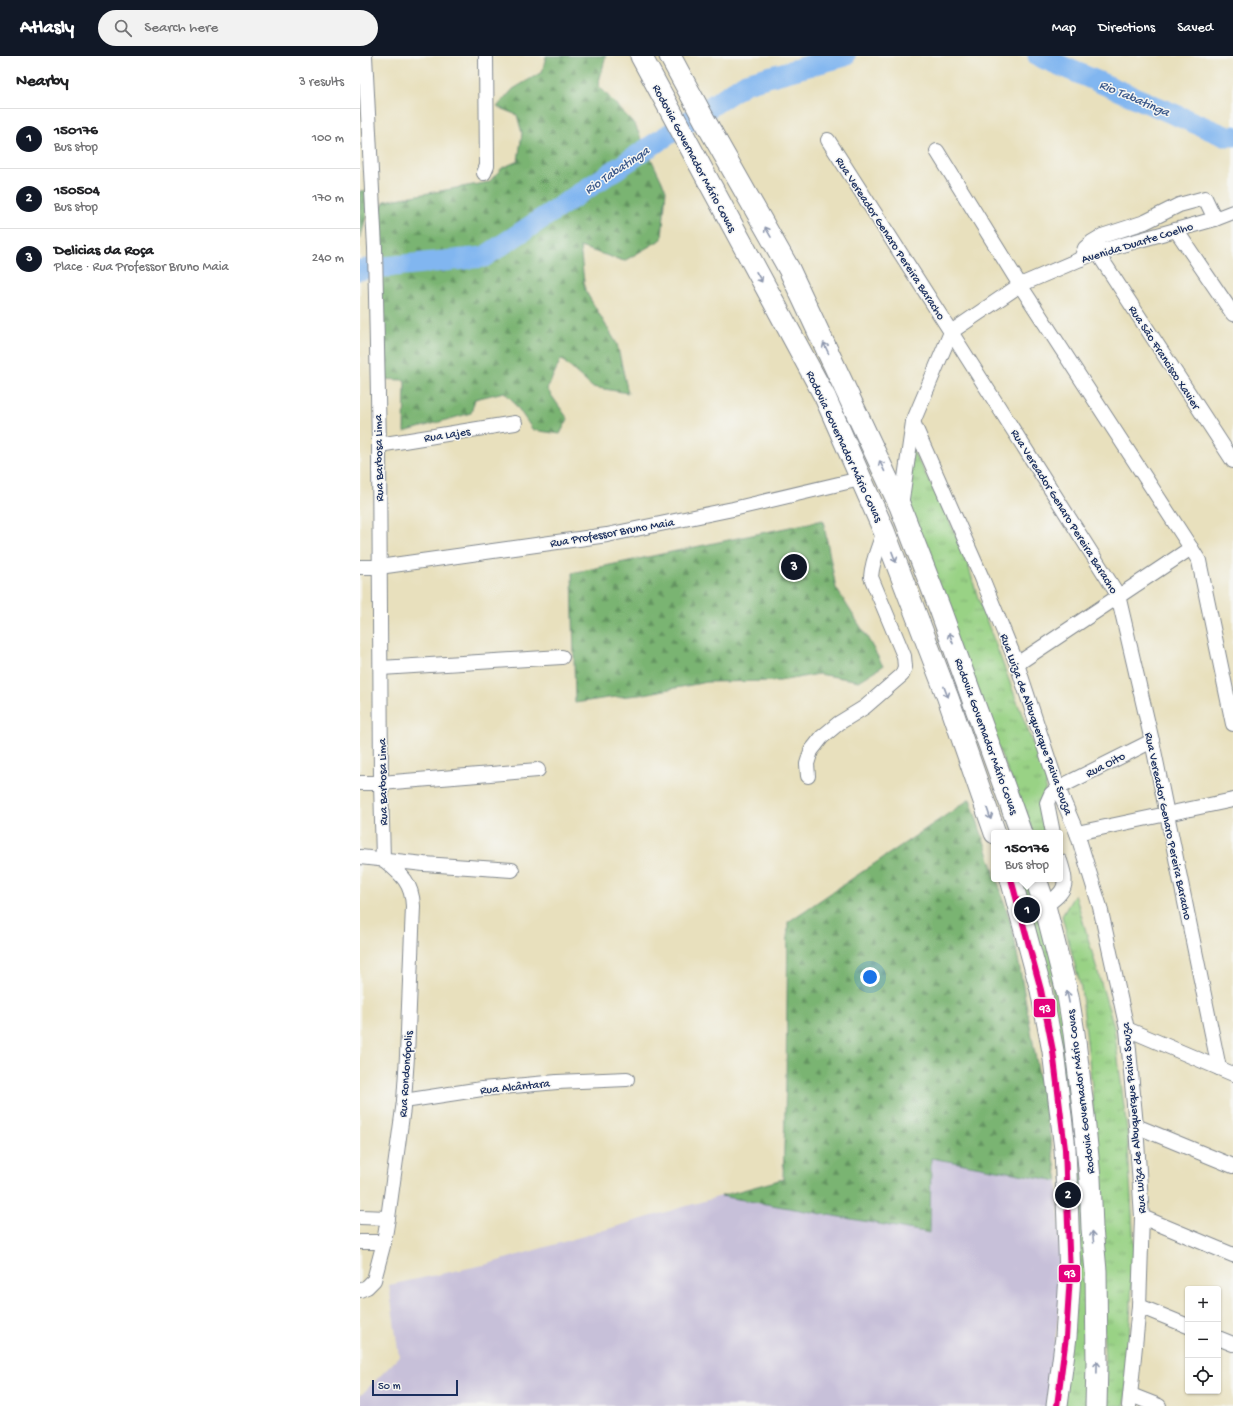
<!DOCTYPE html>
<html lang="en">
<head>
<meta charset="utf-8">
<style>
  body { margin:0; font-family:"Gochi Hand",sans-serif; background:#f2f2f2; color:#202124 }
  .controls { position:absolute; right:12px; bottom:12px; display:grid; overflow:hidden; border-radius:4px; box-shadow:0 1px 3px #0004 }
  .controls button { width:36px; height:36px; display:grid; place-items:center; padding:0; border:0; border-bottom:1px solid #e0e0e0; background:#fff; color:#202124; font:20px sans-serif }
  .scale { position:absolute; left:12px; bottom:10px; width:86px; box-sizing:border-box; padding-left:4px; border:2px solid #1b2f5e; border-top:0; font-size:11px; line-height:14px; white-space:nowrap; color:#1b2f5e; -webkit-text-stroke:3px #f6f6f2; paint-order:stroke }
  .you { position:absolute; left:510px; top:921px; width:14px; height:14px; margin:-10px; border:3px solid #fff; border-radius:50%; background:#1a73e8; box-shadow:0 0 0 6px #1a73e833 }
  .badge { display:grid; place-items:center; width:26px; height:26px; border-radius:50%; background:#111827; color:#fff; font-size:13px; font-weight:700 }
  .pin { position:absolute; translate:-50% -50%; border:2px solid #fff; box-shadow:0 1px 4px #0006 }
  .popup { position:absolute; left:631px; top:774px; width:72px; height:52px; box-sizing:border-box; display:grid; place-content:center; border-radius:4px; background:#fff; filter:drop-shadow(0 1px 3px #0005); font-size:13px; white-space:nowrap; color:#757577 }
  .popup b { font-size:15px; color:#202124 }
  .popup::after { content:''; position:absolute; left:50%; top:100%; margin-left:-8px; border:8px solid transparent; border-top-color:#fff }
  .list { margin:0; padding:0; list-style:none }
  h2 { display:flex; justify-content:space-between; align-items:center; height:52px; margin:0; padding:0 16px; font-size:17px }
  h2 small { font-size:13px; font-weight:400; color:#757577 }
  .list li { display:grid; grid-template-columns:26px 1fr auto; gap:12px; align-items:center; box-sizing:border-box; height:60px; padding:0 16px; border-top:1px solid #e0e0e0 }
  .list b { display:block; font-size:15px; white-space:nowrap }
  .list p { margin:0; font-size:13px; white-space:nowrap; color:#757577 }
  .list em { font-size:13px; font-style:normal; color:#757577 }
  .icon { flex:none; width:22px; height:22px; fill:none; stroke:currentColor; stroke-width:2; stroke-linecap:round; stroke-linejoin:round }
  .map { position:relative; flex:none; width:873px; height:1350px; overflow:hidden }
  header { display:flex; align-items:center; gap:24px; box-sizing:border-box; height:56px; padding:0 20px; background:#111827; color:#fff }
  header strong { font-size:19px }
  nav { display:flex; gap:22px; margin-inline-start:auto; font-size:14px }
  .search { width:280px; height:36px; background:#f2f2f2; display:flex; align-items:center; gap:10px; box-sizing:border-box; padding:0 14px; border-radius:22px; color:#757577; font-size:15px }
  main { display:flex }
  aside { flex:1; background:#fff }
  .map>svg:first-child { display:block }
</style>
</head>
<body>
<header>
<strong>Atlasly</strong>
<div class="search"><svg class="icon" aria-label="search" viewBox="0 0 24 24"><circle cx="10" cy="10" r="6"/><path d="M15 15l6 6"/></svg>Search here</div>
<nav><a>Map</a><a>Directions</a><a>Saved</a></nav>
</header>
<main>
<aside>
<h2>Nearby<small>3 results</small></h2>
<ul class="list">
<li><span class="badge">1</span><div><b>150176</b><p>Bus stop</p></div><em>100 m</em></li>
<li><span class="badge">2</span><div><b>150504</b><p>Bus stop</p></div><em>170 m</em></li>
<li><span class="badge">3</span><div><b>Delicias da Roça</b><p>Place · Rua Professor Bruno Maia</p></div><em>240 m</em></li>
</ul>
</aside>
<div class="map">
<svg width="873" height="1350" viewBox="0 0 873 1350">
  <defs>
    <pattern id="grass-tufts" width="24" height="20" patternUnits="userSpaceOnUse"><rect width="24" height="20" fill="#99d285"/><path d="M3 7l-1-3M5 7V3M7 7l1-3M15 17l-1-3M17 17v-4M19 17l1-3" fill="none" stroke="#7cab70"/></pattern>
    <pattern id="forest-firs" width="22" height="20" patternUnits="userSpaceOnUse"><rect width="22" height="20" fill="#7ab472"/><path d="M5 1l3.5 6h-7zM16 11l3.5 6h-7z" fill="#639361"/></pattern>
  </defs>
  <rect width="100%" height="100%" fill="#f6f6f2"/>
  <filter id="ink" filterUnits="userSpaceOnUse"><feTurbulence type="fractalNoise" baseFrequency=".025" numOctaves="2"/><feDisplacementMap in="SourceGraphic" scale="8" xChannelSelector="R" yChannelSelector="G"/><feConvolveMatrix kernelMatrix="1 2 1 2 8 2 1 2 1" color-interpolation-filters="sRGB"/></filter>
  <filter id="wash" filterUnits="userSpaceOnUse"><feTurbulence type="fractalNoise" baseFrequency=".012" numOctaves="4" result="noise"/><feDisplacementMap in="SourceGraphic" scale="16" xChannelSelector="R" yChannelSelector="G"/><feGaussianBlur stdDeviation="0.9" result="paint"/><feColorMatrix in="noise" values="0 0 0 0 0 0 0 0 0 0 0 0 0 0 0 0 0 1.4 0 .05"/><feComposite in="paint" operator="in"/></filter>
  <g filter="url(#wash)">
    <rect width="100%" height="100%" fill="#e8e0bd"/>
    <path fill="#c7c0d9" d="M 571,1102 L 698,1125 L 701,1238 L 687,1350 L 0,1350 L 0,1340 L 39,1301 L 29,1229 L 128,1208 L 361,1140 L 570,1177 Z"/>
    <g fill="url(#grass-tufts)" stroke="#5a8072">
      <path d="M 550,390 L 576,437 L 605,499 L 618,542 L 687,725 L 682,751 L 689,777 L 674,777 L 585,566 L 540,450 Z"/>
      <path d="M 660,823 L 679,823 L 719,1011 L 733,1350 L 696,1350 L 709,1225 L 700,1043 L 692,932 Z"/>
      <path d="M 715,838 L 754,971 L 767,1074 L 774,1190 L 766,1343 L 764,1350 L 747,1350 L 732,1031 L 721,932 L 702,860 Z"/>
    </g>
    <g fill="url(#forest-firs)" stroke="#4a7268">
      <path d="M 186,0 L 246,0 L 238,29 L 275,69 L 306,134 L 302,183 L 264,205 L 220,191 L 225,234 L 257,288 L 268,337 L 232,331 L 201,303 L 187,333 L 208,363 L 200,378 L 173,374 L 153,345 L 144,336 L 115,343 L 111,357 L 44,376 L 45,324 L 16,323 L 14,165 L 25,145 L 129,126 L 142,112 L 158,105 L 162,77 L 157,59 L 137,51 L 153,33 L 182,16 Z"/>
      <path d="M 13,134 L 0,184 L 0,135 Z"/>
      <path d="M 463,464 L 476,532 L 507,581 L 523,610 L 499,625 L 459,618 L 420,625 L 347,626 L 279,639 L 248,642 L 215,647 L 212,517 Z"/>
      <path d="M 610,743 L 634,815 L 634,823 L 637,823 L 653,875 L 698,1125 L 571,1102 L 570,1177 L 361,1140 L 423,1123 L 426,1023 L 428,866 Z"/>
    </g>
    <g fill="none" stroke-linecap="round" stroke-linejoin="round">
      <g stroke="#81b6f0" stroke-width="21">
        <path d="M 678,0 L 865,80 L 873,80"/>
        <path d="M 24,211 L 124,201 L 386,27 L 485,0"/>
        <path d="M 0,214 L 6,213"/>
      </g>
    </g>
  </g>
  <g filter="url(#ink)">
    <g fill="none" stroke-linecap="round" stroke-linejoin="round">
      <defs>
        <g id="minor">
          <path d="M 468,84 L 591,276 L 758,539 L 792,685 L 859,1012"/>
          <path d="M 577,95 L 660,229 L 831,492 L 839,505 L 873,668"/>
          <path d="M 124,117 L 127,110 L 126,0"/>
          <path d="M 816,174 L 873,258"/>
          <path d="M 737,196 L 873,405"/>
          <path d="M 721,203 L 725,192 L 732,186 L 742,180 L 785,166 L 819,149 L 845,142 L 855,163"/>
          <path d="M 553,366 L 622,522 L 657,608 L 698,732 L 717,777 L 740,851 L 767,973 L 776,1070 L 782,1161 L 779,1250 L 769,1350"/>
          <path d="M 19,389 L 155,367"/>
          <path d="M 541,450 L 553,366 L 591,276 L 660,229 L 737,196 L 855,163 L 873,156"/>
          <path d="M 0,511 L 19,511 L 247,479 L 373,453 L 500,423"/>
          <path d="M 657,608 L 831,492"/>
          <path d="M 21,612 L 202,601"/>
          <path d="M 448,720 L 447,708 L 451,695 L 462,681 L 479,667 L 505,651 L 542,619 L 545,611 L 544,600 L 511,521 C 512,505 519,490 524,475"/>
          <path d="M 0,727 L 21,727 L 178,714"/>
          <path d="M 693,777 L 687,747 L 691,738 L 698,732 L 792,685"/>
          <path d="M 717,777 L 873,744"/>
          <path d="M 0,801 L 64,808 L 152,814"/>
          <path d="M 685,850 C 707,834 708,830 700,805"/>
          <path d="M 767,973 L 873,1018"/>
          <path d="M 44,1045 L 122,1033 L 197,1026 L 267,1023"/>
          <path d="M 776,1070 L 873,1110"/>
          <path d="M 0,1161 L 28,1162"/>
          <path d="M 782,1161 L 873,1199"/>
          <path d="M 0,1186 L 24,1186"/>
          <path d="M 0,1234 L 7,1231 L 14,1224 L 24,1186 L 28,1162 L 44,1045 L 47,1000 L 53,850 C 52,826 41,818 23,803 L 21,727 L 19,389 L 15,192 L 5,0"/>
          <path d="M 779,1250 L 828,1270"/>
          <path d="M 858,1282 L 873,1288"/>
          <path d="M 771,1339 L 799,1350"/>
        </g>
        <g id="highway">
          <path d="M 281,0 L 465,341 L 524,475 L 588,642 L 635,777"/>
          <path d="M 310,0 L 345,65 L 429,213 L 540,450 L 580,553 L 661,777"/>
          <path d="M 651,823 L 681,934 L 693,995 L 705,1093 L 710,1219 L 706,1281 L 697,1350"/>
          <path d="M 676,823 L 685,850 L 708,940 L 714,977 L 724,1060 L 730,1122 L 732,1172 L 736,1215 L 737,1307 L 736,1350"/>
        </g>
      </defs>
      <use href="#minor" stroke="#82888e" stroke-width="16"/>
      <use href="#highway" stroke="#82888e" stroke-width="23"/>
      <use href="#minor" stroke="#fff" stroke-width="14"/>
      <use href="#highway" stroke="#fff" stroke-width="21"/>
      <defs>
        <path id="bus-1" d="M 651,823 L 681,934 L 693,995 L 705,1093 L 710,1219 L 706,1281 L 697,1350"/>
      </defs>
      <use href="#bus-1" stroke="#f6f6f2" stroke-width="9"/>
      <use href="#bus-1" stroke="#e5007d" stroke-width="6"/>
    </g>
    <defs><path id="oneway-shaft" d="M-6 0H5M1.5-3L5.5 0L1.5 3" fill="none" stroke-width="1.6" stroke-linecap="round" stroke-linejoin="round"/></defs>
    <g stroke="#8d97ae">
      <use href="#oneway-shaft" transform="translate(408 176) rotate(-120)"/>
      <use href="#oneway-shaft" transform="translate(399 221) rotate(61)"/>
      <use href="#oneway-shaft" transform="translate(466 292) rotate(-115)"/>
      <use href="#oneway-shaft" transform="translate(522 410) rotate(-115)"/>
      <use href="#oneway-shaft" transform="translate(534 501) rotate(69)"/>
      <use href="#oneway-shaft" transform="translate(591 582) rotate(-110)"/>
      <use href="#oneway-shaft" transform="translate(586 636) rotate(69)"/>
      <use href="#oneway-shaft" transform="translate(629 758) rotate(71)"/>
      <use href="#oneway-shaft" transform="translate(708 941) rotate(-101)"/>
      <use href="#oneway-shaft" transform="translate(733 1181) rotate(-96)"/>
      <use href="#oneway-shaft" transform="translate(737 1311) rotate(-89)"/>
    </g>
  </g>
  <g text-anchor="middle" stroke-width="3" stroke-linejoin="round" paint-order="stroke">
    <g font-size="12" fill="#1b2f5e" stroke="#f6f6f2">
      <text transform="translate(335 102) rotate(62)" y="4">Rodovia Governador Mário Covas</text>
      <text transform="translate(531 182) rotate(57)" y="4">Rua Vereador Genaro Pereira Baracho</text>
      <text transform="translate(777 186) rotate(-17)" y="4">Avenida Duarte Coelho</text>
      <text transform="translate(805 301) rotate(57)" y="4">Rua São Francisco Xavier</text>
      <text transform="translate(87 378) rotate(-9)" y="4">Rua Lajes</text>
      <text transform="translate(485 390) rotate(65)" y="4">Rodovia Governador Mário Covas</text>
      <text transform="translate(18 402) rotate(-91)" y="4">Rua Barbosa Lima</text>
      <text transform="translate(705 455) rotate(58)" y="4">Rua Vereador Genaro Pereira Baracho</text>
      <text transform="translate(252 476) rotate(-10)" y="4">Rua Professor Bruno Maia</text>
      <text transform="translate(677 668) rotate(70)" y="4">Rua Luiza de Albuquerque Paiva Souza</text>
      <text transform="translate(627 680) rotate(70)" y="4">Rodovia Governador Mário Covas</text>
      <text transform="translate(745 708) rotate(-27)" y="4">Rua Oito</text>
      <text transform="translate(22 726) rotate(-91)" y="4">Rua Barbosa Lima</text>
      <text transform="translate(809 770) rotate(78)" y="4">Rua Vereador Genaro Pereira Baracho</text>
      <text transform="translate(45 1018) rotate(-86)" y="4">Rua Rondonópolis</text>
      <text transform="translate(155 1030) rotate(-6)" y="4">Rua Alcântara</text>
      <text transform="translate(720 1036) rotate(-97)" y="4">Rodovia Governador Mário Covas</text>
      <text transform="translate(773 1062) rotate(-95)" y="4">Rua Luiza de Albuquerque Paiva Souza</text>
    </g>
    <g font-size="13" font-style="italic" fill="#3a588a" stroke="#f6f6f2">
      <text transform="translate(775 41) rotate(23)" y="5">Rio Tabatinga</text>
      <text transform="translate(256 113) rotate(-34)" y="5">Rio Tabatinga</text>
    </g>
  </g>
  <g stroke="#f6f6f2" stroke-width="1.5">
    <rect x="673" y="942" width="23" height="20" rx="4" fill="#e5007d"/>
    <rect x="698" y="1208" width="23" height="19" rx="4" fill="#e5007d"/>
  </g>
  <g font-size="11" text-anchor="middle" font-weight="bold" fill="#fff">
    <text x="685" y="956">93</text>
    <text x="710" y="1221">93</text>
  </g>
</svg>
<div class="controls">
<button>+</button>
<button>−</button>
<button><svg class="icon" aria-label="locate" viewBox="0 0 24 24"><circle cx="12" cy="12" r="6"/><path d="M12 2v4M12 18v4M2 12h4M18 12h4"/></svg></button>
</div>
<div class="scale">50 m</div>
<div class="you"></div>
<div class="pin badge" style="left:667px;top:854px">1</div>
<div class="popup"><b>150176</b>Bus stop</div>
<div class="pin badge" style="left:708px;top:1139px">2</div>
<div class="pin badge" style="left:434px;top:511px">3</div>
</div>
</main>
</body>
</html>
